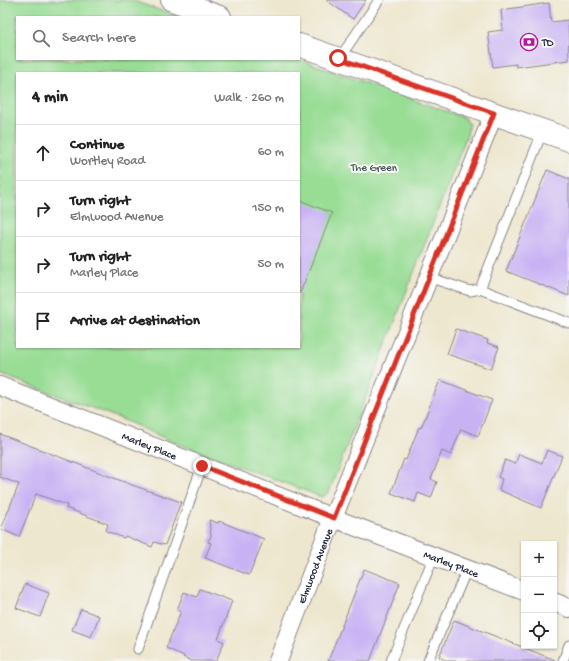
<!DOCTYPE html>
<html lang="en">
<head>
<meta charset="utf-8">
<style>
  body { margin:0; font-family:"Gochi Hand",sans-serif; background:#f6f6f6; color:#222 }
  .controls { position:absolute; right:12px; bottom:12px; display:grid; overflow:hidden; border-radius:0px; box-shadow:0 1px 3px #0004 }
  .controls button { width:36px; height:36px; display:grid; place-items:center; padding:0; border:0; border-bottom:1px solid #e0e0e0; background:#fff; color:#222; font:20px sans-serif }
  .stop { position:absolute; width:12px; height:12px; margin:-9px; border:3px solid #d93025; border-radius:50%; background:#fff }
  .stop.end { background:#d93025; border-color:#fff; box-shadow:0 1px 4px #0008 }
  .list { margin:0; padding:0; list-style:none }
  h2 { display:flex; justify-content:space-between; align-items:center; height:52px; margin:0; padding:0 16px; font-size:17px }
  h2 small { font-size:13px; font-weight:400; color:#767676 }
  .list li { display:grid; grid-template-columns:26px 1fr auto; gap:12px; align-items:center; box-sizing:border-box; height:56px; padding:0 16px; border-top:1px solid #e0e0e0 }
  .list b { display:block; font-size:15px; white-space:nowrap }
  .list p { margin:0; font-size:13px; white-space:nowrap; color:#767676 }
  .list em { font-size:13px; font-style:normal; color:#767676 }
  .icon { flex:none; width:22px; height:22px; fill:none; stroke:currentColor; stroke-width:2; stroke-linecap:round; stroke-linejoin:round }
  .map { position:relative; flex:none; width:569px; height:661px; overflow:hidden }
  .search { position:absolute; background:#fff; box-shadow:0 1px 3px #0004; left:16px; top:16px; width:284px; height:44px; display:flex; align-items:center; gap:10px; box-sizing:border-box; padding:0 14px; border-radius:0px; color:#767676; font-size:15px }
  .panel { position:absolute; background:#fff; box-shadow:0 1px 3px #0004; left:16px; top:72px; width:284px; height:276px; border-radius:0px }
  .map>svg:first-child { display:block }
</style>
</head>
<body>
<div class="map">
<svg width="569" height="661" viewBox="0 0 569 661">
  <rect width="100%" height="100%" fill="#f6f6f2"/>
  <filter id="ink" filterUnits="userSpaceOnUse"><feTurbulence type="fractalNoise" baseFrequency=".025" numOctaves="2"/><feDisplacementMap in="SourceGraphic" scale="8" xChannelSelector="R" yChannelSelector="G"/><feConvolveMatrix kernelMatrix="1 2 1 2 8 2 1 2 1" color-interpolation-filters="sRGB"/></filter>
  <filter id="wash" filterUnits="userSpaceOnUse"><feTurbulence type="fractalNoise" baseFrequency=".012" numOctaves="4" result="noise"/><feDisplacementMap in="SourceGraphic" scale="16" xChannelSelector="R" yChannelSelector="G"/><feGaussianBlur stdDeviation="0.9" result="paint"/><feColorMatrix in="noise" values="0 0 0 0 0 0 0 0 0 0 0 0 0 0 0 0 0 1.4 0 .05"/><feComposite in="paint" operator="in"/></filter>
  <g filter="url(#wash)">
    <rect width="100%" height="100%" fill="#eee7cf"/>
    <path fill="#99dd95" stroke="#5e8068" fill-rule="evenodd" d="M 0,0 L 131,0 L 179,17 L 17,17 L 17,59 L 298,59 L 465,118 L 469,124 L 467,135 L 329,492 L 322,497 L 171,441 L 124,420 L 0,374 ZM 17,73 L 299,73 L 299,347 L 17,347 Z"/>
    <g id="blocks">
      <g fill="#c9b2f4">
        <path d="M 326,0 L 366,0 L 353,19 Z"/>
        <path d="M 549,3 L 551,22 L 568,20 L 569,60 L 516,67 L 516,64 L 493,67 L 488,32 L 503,30 L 501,10 Z"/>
        <path d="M 547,170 L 569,179 L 569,296 L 506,271 Z"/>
        <path d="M 299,200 L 332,213 L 300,293 L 299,293 Z"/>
        <path d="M 456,329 L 488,340 L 487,343 L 499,347 L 491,369 L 447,354 Z"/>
        <path d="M 440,380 L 492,400 L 478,436 L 461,429 L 451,455 L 442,451 L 431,479 L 437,482 L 431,498 L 418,493 L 415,502 L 391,493 L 404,459 L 406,460 L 419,427 L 421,428 Z"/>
        <path d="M 0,434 L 132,485 L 181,502 L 165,545 L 154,542 L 152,547 L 125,536 L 124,538 L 106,531 L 108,524 L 66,508 L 67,505 L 36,494 L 19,537 L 1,529 L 19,484 L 0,477 Z"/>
        <path d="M 547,450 L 562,456 L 541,508 L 499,490 L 502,479 L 498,477 L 505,460 L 515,464 L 519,454 L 542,463 Z"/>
        <path d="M 209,520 L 218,523 L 219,521 L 264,539 L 249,575 L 205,558 L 211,543 L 208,542 L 211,536 Z"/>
        <path d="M 364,569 L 400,583 L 370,661 L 328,661 Z"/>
        <path d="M 25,584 L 49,593 L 40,617 L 16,608 Z"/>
        <path d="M 200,589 L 232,601 L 218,639 L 224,642 L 216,661 L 192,661 L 183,657 L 184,656 L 166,648 L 181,611 L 177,610 L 184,592 L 197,597 Z"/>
        <path d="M 81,609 L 99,616 L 91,637 L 72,630 Z"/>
        <path d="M 454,620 L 555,660 L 554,661 L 448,661 L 439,657 Z"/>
      </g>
    </g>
  </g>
  <g filter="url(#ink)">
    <use href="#blocks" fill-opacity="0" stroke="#888485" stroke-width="1"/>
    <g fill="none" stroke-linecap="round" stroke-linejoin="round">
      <defs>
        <g id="service">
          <path d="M 339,59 L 379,0"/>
          <path d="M 543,130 L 480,289 L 569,323"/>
          <path d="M 428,277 L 470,291 L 480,289"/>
          <path d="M 138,649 L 202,466"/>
          <path d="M 391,661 L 434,556"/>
          <path d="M 428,661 L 467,569"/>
          <path d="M 563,661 L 569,645"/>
        </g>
        <g id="minor">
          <path id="s1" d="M 0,386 L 333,518 L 524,591"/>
          <path d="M 554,602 L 569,608"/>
          <path id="s2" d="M 278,661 L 333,518 L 494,113"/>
        </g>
        <g id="tertiary">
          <path d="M 172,0 L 220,17"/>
          <path d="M 299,45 L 569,140"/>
        </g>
      </defs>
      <use href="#service" stroke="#888485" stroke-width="11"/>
      <use href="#minor" stroke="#888485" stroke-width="20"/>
      <use href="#tertiary" stroke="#888485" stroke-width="24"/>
      <use href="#service" stroke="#fff" stroke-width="9"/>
      <use href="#minor" stroke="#fff" stroke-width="18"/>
      <use href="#tertiary" stroke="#fff" stroke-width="22"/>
    </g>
  </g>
  <g fill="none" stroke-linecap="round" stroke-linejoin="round" filter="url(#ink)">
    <path stroke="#d93025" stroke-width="5" d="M 202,466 L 334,518 L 494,113 L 338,58"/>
  </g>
  <defs>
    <symbol id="bank-ring" viewBox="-11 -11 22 22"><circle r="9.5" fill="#f6f6f2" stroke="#b5179e" stroke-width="1.5"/><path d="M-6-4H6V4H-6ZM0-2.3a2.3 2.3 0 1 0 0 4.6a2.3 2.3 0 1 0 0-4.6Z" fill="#b5179e"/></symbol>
  </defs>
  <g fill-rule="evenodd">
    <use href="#bank-ring" x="519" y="32" width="20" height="20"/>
  </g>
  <g text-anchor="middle" stroke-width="4" stroke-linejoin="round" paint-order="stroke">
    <g font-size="11" fill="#22223b" stroke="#f6f6f2" text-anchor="start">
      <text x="542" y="46">TD</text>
    </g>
    <g font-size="11" fill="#465a56" stroke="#f6f6f2">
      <text x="374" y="171">The Green</text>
    </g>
    <g font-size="11" fill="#22223b" stroke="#f6f6f2">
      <text dy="4" stroke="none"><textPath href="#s1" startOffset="161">Marley Place</textPath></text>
      <text dy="4" stroke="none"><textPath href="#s1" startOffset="485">Marley Place</textPath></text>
      <text dy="4" stroke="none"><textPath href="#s2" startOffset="102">Elmwood Avenue</textPath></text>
    </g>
  </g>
</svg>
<div class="controls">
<button>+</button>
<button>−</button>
<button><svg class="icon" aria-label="locate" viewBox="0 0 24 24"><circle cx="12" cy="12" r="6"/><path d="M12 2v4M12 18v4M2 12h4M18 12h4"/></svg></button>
</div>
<div class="stop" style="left:338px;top:58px"></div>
<div class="stop end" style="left:202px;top:466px"></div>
<div class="search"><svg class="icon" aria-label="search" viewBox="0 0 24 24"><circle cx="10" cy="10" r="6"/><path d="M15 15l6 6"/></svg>Search here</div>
<section class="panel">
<h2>4 min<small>Walk · 260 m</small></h2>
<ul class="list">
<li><svg class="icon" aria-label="ahead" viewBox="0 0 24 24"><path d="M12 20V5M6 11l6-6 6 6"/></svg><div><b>Continue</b><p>Wortley Road</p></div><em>60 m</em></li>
<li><svg class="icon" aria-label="right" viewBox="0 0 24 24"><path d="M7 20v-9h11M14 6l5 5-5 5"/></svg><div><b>Turn right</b><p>Elmwood Avenue</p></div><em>150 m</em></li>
<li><svg class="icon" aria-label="right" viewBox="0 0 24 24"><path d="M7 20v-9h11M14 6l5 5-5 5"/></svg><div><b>Turn right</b><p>Marley Place</p></div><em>50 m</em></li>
<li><svg class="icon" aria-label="arrive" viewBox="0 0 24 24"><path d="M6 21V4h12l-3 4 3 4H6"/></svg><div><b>Arrive at destination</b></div></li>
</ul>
</section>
</div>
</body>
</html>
